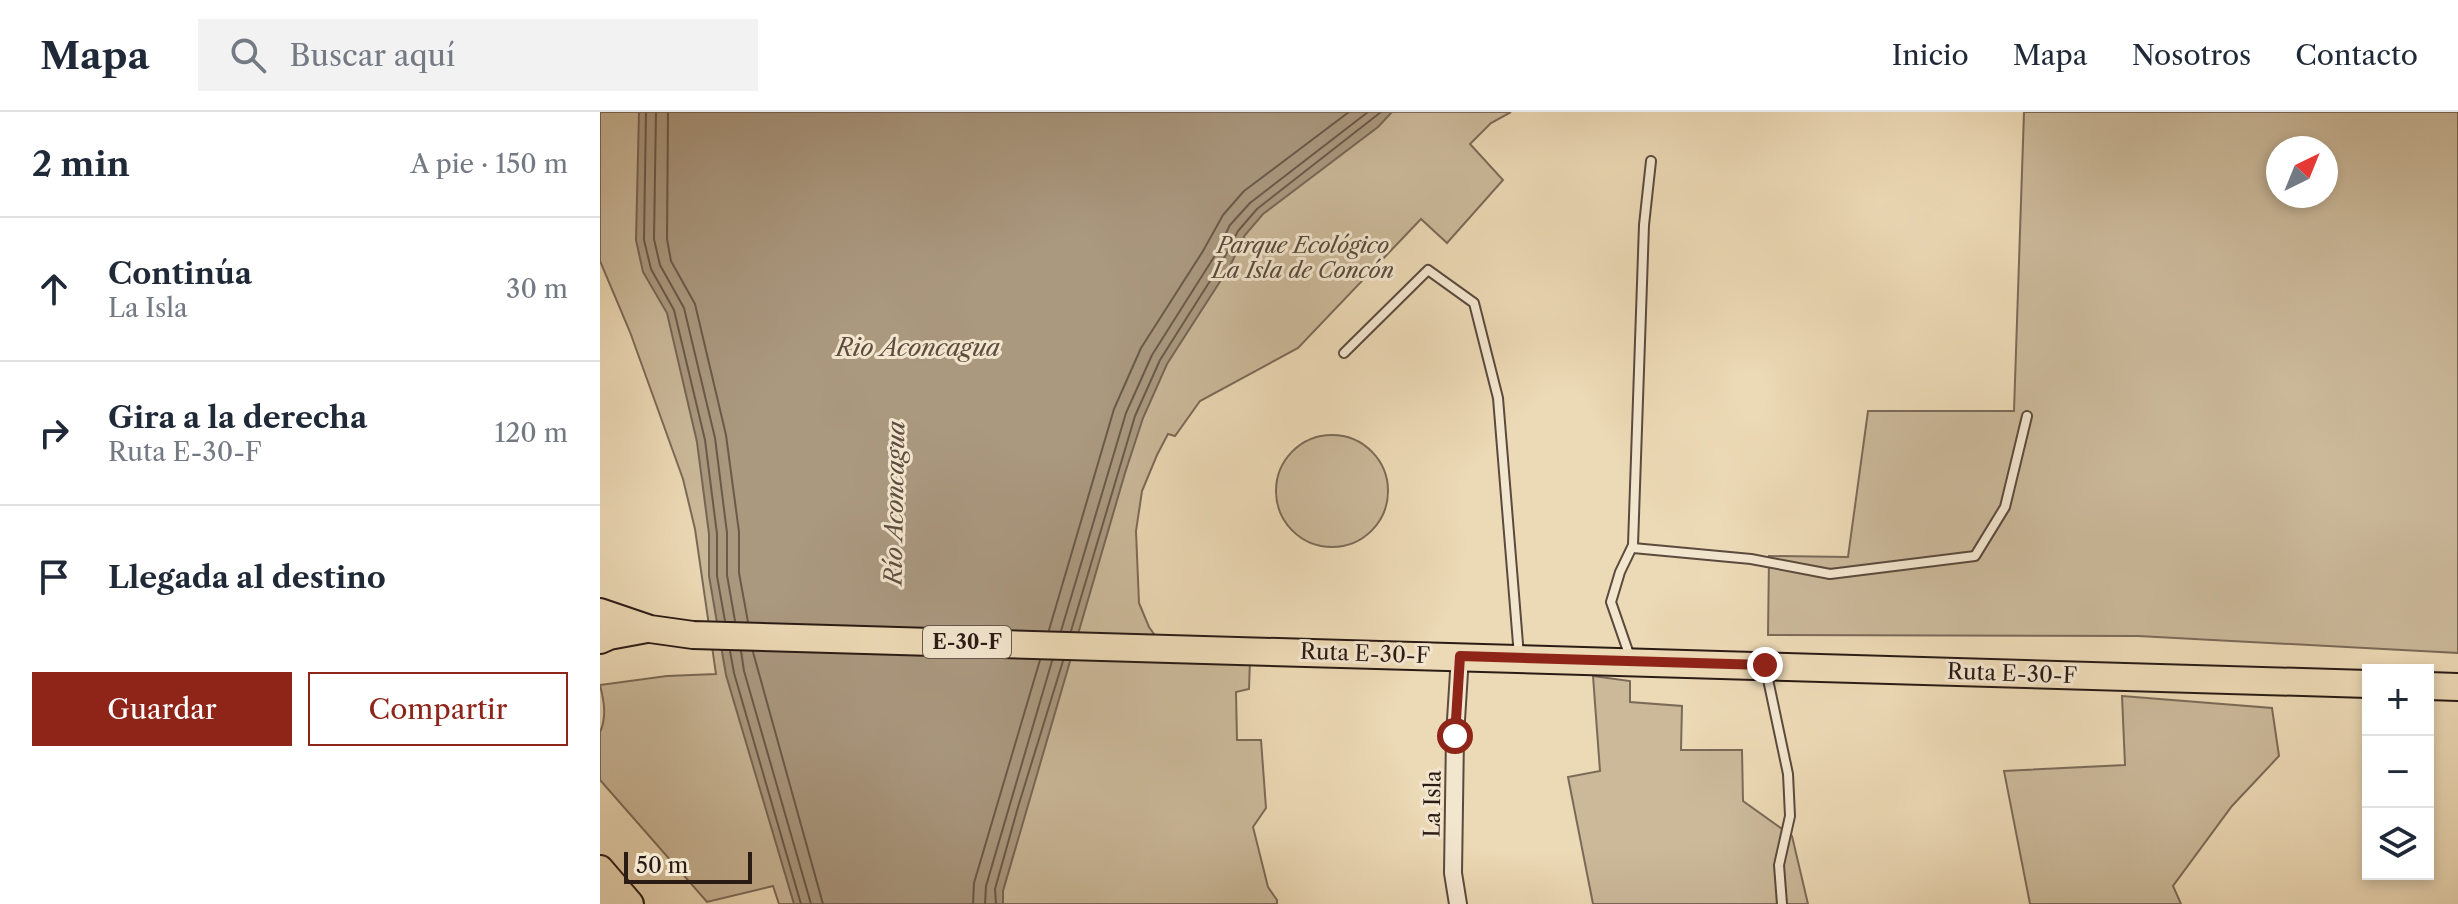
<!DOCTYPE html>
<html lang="es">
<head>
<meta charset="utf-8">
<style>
  body { margin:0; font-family:"Libre Caslon Text",serif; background:#f2f2f3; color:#1f2937 }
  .controls { position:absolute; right:24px; bottom:24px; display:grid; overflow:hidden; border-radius:0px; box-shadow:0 4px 12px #0003 }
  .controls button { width:72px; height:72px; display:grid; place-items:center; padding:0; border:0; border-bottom:2px solid #e0e1e3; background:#fff; color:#1f2937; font:40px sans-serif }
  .compass { position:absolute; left:1666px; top:24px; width:72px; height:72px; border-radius:50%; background:#fff; box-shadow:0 4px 12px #0003; rotate:43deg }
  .scale { position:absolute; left:24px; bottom:20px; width:128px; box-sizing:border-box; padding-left:8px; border:4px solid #2b1b15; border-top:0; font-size:22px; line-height:28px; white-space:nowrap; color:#2b1b15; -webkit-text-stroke:6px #f3e6cf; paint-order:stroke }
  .stop { position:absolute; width:24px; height:24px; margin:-18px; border:6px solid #8f2418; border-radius:50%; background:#fff }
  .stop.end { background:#8f2418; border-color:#fff; box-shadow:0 2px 8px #0008 }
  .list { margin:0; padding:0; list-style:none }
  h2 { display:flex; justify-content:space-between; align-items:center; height:104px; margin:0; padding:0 32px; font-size:34px }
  h2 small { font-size:26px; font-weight:400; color:#747a83 }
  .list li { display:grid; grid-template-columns:52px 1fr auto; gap:24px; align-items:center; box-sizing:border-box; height:144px; padding:0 32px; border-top:2px solid #e0e1e3 }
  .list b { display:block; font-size:30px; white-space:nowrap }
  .list p { margin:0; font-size:26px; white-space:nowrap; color:#747a83 }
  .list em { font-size:26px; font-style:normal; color:#747a83 }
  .actions { display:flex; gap:16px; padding:24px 32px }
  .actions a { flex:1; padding:18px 0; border:2px solid #8f2418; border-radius:0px; text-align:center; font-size:28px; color:#8f2418 }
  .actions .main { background:#8f2418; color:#fff }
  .icon { flex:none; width:44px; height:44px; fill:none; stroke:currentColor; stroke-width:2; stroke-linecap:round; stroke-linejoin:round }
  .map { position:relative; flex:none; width:1858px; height:792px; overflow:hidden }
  header { display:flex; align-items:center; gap:48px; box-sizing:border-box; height:112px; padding:0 40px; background:#fff; border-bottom:2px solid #e0e1e3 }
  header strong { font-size:38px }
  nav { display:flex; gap:44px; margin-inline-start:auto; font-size:28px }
  .search { width:560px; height:72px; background:#f2f2f3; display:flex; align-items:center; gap:20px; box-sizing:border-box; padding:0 28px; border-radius:0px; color:#747a83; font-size:30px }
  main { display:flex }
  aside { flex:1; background:#fff }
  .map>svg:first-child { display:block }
</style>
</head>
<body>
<header>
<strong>Mapa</strong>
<div class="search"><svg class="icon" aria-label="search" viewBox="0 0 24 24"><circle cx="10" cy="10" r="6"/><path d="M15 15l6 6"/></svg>Buscar aquí</div>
<nav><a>Inicio</a><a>Mapa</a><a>Nosotros</a><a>Contacto</a></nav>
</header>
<main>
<aside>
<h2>2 min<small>A pie · 150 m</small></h2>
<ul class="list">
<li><svg class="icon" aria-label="ahead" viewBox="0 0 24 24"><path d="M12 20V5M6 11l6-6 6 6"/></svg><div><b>Continúa</b><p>La Isla</p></div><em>30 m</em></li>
<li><svg class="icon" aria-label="right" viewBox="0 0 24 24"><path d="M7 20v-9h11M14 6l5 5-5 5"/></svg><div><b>Gira a la derecha</b><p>Ruta E-30-F</p></div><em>120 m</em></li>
<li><svg class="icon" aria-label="arrive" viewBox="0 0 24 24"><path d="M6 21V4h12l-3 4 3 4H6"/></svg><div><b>Llegada al destino</b></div></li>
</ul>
<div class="actions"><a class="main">Guardar</a><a>Compartir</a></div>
</aside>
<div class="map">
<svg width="1858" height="792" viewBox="0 0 1858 792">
  <rect width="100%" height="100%" fill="#ecd9b5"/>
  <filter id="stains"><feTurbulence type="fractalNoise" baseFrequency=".0025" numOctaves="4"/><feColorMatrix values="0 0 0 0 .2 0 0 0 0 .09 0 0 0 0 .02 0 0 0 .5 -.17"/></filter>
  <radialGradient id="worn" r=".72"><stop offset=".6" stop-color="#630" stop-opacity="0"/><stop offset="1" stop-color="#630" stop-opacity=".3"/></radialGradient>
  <g fill="#cbb99a" stroke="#7b6a58" stroke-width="2" fill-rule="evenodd">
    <path d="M 0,0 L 911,0 L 891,11 L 870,32 L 903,68 L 847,131 L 821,107 L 698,236 L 600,289 L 575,324 L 568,322 L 557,343 L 542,379 L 536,419 L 539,491 L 549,515 L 572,547 L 650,548 L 649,577 L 636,580 L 637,628 L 661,628 L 666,696 L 653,715 L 668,775 L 677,788 L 677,792 L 179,792 L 173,774 L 107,790 L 0,668 L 0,620 C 7,605 4,589 0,573 L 67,564 L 116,562 L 95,417 L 83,367 L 30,220 L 0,149 Z"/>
    <path d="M 1424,0 L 1858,0 L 1858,541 L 1538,524 L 1168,523 L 1169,444 L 1248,445 L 1268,299 L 1414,299 ZM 1678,36 L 1726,36 L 1726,84 L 1678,84 Z"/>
    <circle cx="732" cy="379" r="56"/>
    <path d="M 993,564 L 1030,569 L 1030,590 L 1082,594 L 1081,638 L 1142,638 L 1143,689 L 1192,724 L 1208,792 L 993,792 L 968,665 L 1000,659 Z"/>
    <path d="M 1522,584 L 1672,596 L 1679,644 L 1632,694 L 1573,774 L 1581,792 L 1430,792 L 1404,659 L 1525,653 Z"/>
  </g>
  <path fill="#aa987f" stroke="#765" stroke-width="2" d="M 39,0 L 792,0 L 778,15 L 663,102 L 645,123 L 630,154 L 567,252 L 543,306 L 525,361 L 403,779 L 403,792 L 194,792 L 126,563 L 109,464 L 109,422 L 97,330 L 67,201 L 43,160 L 36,128 Z"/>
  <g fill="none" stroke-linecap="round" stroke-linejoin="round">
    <g stroke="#6a5a4a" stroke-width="2">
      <path d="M 46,0 L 44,128 L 51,157 L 74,198 L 105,328 L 117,422 L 117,464 L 125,509"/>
      <path d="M 56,0 L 54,127 L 60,153 L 84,196 L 115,326 L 127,421 L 127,463 L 135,509"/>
      <path d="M 68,0 L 67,127 L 71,149 L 95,192 L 126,323 L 139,420 L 139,461 L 148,510"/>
      <path d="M 449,518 L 514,297 L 541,236 L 603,139 L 623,103 L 644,79 L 749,0"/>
      <path d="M 461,519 L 526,301 L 552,243 L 614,145 L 630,113 L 650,91 L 768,0"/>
      <path d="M 471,519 L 535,304 L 560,248 L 622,150 L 638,119 L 657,97 L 781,0"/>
      <path d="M 130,539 L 134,561 L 201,792"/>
      <path d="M 141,539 L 144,559 L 211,792"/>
      <path d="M 153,540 L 223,792"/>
      <path d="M 373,792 L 374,771 L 440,548"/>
      <path d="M 385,792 L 386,774 L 452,549"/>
      <path d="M 396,792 L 395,777 L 418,695 L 463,549"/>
    </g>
    <defs>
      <g id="lane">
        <path d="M 744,241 L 828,158 L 874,191 L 898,286 L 919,544"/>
        <path d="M 1033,436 L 1151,447 L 1230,462 L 1375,444 L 1405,395 L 1427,304"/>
        <path d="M 1030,545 L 1011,490 L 1020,460 L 1033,433 L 1044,113 L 1051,49"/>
        <path d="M 1166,558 L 1188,662 L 1190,704 L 1179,753 L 1182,792"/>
      </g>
      <path id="street" d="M 858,792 L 853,761 L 855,624 L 860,544"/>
      <g id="primary">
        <path d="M 0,500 L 50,517 L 93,523 L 1768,572"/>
        <path d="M 0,528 L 9,524 L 47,517"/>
        <path d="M 1828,574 L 1858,575"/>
        <path d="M 0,757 L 30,792"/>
        <path d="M 0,787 L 4,792"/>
      </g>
    </defs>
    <use href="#lane" stroke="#5b4a3d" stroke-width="12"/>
    <use href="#street" stroke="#5b4a3d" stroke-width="20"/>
    <use href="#primary" stroke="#2b1b15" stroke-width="30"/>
    <use href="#lane" stroke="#f3e6cf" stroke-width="8"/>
    <use href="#street" stroke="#f3e6cf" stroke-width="16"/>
    <use href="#primary" stroke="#ecd9b5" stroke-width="26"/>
  </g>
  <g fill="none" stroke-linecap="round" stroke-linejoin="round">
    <path stroke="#8f2418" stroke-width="10" d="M 855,624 L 860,544 L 1165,553"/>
  </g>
  <g text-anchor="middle" stroke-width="6" stroke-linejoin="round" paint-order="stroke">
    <rect fill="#f3e6cf" stroke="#67584d" stroke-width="2" x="323" y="514" width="88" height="32" rx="6"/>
    <g font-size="20" font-weight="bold" fill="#2b1b15">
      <text x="367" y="537">E-30-F</text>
    </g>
    <g font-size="22" font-style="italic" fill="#5b4a3d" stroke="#f3e6cf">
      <text x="703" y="141">Parque Ecológico<tspan x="703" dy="25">La Isla de Concón</tspan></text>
    </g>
    <g font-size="22" fill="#2b1b15" stroke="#f3e6cf">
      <text transform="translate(765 541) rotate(2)" y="8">Ruta E-30-F</text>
      <text transform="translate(1412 561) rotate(2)" y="8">Ruta E-30-F</text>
      <text transform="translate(832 692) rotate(-89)" y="8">La Isla</text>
    </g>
    <g font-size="24" font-style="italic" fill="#5e4d3f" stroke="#f3e6cf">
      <text x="318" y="244">Rio Aconcagua</text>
      <text transform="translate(295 391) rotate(-89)" y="8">Río Aconcagua</text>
    </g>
  </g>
  <rect width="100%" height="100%" filter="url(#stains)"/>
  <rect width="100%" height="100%" fill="url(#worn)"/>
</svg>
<div class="controls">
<button>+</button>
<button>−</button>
<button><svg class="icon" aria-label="layers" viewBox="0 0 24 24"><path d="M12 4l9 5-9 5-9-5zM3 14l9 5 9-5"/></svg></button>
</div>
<svg class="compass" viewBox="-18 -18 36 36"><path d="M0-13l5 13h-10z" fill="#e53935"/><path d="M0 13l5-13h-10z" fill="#747a83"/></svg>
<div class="scale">50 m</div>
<div class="stop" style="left:855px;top:624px"></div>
<div class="stop end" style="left:1165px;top:553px"></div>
</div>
</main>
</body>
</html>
